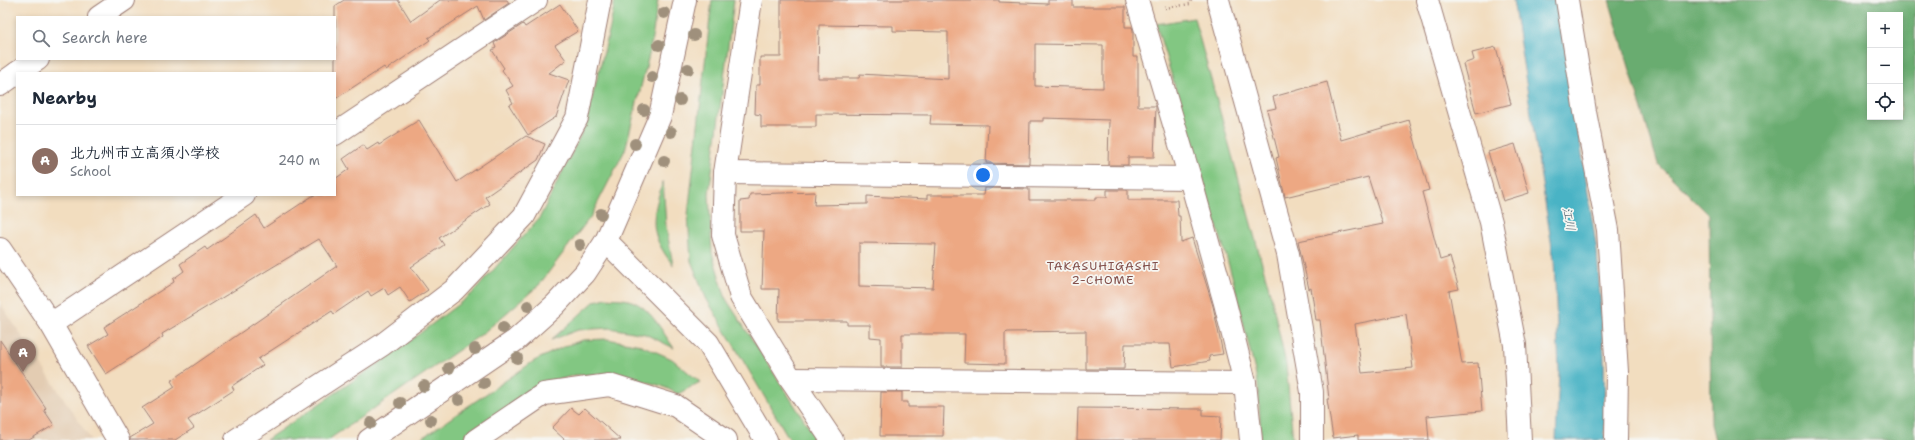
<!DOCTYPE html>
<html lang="en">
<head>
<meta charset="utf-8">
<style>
  body { margin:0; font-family:"Shantell Sans","Klee One",sans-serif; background:#f6f6f7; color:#1f2937 }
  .controls { position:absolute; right:12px; top:12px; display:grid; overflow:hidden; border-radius:0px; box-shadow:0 2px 6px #0003 }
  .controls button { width:36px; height:36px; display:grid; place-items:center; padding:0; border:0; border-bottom:1px solid #e0e1e3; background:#fff; color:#1f2937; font:20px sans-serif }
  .you { position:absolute; left:983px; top:175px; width:14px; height:14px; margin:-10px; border:3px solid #fff; border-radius:50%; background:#1a73e8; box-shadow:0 0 0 6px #1a73e833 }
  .badge { display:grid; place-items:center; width:26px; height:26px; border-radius:50%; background:#1f6fb2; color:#fff; font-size:13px; font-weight:700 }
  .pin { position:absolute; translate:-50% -33px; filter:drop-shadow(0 1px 2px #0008) }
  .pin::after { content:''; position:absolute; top:21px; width:14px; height:12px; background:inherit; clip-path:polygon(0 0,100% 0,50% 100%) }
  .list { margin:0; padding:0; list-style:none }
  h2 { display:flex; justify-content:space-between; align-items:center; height:52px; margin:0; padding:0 16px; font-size:17px }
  h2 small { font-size:13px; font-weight:400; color:#747a83 }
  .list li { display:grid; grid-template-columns:26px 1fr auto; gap:12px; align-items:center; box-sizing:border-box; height:72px; padding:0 16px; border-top:1px solid #e0e1e3 }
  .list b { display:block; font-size:15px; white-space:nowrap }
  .list p { margin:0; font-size:13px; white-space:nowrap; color:#747a83 }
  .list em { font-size:13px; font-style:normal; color:#747a83 }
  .icon { flex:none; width:22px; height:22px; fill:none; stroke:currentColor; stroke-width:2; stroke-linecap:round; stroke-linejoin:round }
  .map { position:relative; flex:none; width:1915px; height:440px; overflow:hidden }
  .search { position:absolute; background:#fff; box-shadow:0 2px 6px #0003; left:16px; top:16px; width:320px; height:44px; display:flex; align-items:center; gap:10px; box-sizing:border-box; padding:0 14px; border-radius:0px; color:#747a83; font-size:15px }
  .panel { position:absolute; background:#fff; box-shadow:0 2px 6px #0003; left:16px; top:72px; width:320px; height:124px; border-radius:0px }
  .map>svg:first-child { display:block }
</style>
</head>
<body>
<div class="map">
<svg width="1915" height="440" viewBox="0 0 1915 440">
  <rect width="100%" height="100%" fill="#f6f6f2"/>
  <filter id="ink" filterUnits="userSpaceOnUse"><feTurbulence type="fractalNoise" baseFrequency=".025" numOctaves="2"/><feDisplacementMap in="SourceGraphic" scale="8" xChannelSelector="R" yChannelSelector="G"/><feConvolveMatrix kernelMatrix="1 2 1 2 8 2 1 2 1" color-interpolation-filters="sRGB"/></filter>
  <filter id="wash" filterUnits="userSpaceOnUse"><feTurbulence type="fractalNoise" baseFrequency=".012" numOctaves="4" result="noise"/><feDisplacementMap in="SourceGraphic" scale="16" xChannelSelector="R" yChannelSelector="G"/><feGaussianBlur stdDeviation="0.9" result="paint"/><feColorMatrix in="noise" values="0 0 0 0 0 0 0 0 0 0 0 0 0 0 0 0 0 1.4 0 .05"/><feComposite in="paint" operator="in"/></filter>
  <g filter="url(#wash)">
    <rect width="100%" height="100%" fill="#f2ddbf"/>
    <path fill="#e3ccb2" d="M 0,303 L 91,440 L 0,440 Z"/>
    <g fill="#82c782" stroke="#667356">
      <path d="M 615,0 L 658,0 L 650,51 L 625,150 L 591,216 L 539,285 L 482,334 L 328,440 L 266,440 L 394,353 L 473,293 L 540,217 L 585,126 L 610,28 Z"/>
      <path d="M 712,0 L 734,0 L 709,194 L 712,253 L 726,299 L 817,440 L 790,440 L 706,298 L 691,261 L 688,215 Z"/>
      <path d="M 1194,18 L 1271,296 L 1286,364 L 1293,440 L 1261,440 L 1258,384 L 1233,279 L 1156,24 Z"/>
      <path d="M 663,181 L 666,226 L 673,265 C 647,232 652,218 663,181 Z"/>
      <path d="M 606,298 C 613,299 621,298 628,300 C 650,305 662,332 674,348 L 645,334 L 609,328 L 578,330 L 551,340 L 595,301 Z"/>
      <path d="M 607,339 L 641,345 L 672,359 L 700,382 L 678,394 L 662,386 L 617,374 L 575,375 L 538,386 L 460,440 L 419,440 L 534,361 L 565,346 L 583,340 Z"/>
    </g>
    <path fill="#69ac70" stroke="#5a664e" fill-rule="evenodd" d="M 1609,0 L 1915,0 L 1915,440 L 1715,440 L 1711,424 L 1709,215 L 1658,164 ZM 1870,15 L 1900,15 L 1900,117 L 1870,117 Z"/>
    <path fill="#48b3c5" stroke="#496978" d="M 1513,0 L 1558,0 L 1597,251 L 1604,356 L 1605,440 L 1556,440 L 1559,370 L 1554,260 Z"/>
    <g id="blocks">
      <g fill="#eda883" fill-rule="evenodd">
        <path d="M 344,0 L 398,0 L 411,21 L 440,0 L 507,0 L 509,3 L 484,20 L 478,6 L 428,38 L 430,40 L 386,70 L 384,67 L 335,99 L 335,6 Z"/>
        <path d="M 781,0 L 999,0 L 999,2 L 1048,4 L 1048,0 L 1073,0 L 1073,7 L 1125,7 L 1125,27 L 1132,27 L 1133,30 L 1133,57 L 1138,57 L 1138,106 L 1156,106 L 1156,108 L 1154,157 L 1128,157 L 1128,165 L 1108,165 L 1109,120 L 1043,118 L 1043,121 L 1030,121 L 1029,164 L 986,163 L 988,125 L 930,124 L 931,115 L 816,114 L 816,127 L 761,127 L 761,115 L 755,114 L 756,85 L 760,85 L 760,57 L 781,57 ZM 819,25 L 893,26 L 893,31 L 948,32 L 948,79 L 860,74 L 859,78 L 818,78 ZM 1035,44 L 1103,45 L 1103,88 L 1035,86 Z"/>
        <path d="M 560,4 L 578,31 L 555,45 L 566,60 L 549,73 L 569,80 L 556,117 L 528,135 L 509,105 L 513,103 L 506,90 L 513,86 L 502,70 L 504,68 L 492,50 L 496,48 L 494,43 L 523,24 L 525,27 Z"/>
        <path d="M 1496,47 L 1511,104 L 1476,113 L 1463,64 L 1474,60 L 1472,53 Z"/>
        <path d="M 1327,82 L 1341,140 L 1409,120 L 1429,190 L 1422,192 L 1440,260 L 1450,257 L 1459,289 L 1449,291 L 1462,364 L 1478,363 L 1482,411 L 1427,416 L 1429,440 L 1358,440 L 1358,435 L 1333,438 L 1327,399 L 1329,399 L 1320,320 L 1316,320 L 1311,288 L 1309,289 L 1298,241 L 1383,224 L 1368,177 L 1285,197 L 1276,158 L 1279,157 L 1267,110 L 1276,108 L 1273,97 ZM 1406,314 L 1413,368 L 1362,373 L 1355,324 Z"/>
        <path d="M 419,120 L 457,182 L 526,136 L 545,144 L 538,160 L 485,197 L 490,204 L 439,238 L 444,245 L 411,267 L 428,290 L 410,302 L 400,287 L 388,295 L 384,288 L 371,296 L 368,291 L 334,314 L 332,311 L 258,359 L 263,365 L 232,386 L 234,390 L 188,420 L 194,428 L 175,440 L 130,440 L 130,438 L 153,424 L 142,408 L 175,387 L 171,381 L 337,266 L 319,239 L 162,334 L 163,337 L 106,374 L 88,346 L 108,334 L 104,327 L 174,282 L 173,279 L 184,271 L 180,264 L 205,247 L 207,250 L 256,215 L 264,228 L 314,195 L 335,195 L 335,179 L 349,169 L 343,159 L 363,145 L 367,150 L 378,143 L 379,145 Z"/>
        <path d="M 1515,144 L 1529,193 L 1503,201 L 1488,152 Z"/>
        <path d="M 985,188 L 1029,189 L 1029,200 L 1096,200 L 1096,197 L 1107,197 L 1107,190 L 1128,190 L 1128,200 L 1177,200 L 1178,216 L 1180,216 L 1181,242 L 1192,238 L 1213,306 L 1223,354 L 1209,356 L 1210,361 L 1173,367 L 1170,344 L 1125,344 L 1124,369 L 1086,369 L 1086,331 L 1008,332 L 1005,333 L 1005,364 L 964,363 L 965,334 L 902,334 L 902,367 L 881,367 L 881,338 L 870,337 L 870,325 L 847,325 L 847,321 L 778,321 L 779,289 L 762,289 L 764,231 L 740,231 L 740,201 L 749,200 L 750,194 L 815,192 L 814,205 L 867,204 L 867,196 L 927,199 L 927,195 L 984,195 ZM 859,243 L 936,244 L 933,288 L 859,286 Z"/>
        <path d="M 0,340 L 46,408 L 44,410 L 54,425 L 29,440 L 0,440 Z"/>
        <path d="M 881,392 L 902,392 L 902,402 L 908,402 L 908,407 L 944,407 L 943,436 L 880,436 Z"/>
        <path d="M 571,408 L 579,414 L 585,408 L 621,440 L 565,440 L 552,428 Z"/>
        <path d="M 1078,408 L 1203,409 L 1203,415 L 1221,416 L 1220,440 L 1077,440 Z"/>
      </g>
    </g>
  </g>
  <g filter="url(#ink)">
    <use href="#blocks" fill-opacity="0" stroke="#9e7e75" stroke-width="1"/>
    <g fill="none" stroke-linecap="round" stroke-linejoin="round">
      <defs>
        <g id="minor">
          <path d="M 751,0 L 725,173 L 723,235 L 741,297 L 791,379 L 832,440"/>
          <path d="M 1137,0 L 1190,178 L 1225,303 L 1245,383 L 1251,440"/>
          <path d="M 1218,0 L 1288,254 L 1312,392 L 1312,440"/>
          <path d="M 1427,0 L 1491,222 L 1515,345 L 1520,440"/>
          <path d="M 1567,0 L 1585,112 L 1608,230 L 1617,372 L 1616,440"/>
          <path d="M 99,17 L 124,0"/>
          <path d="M 17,73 L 38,59"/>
          <path d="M 0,85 L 17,73"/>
          <path d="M 335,134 L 536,0"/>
          <path d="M 725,173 L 1190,178"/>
          <path d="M 606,241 L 708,343 L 766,440"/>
          <path d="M 0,249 L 51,324 L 118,440"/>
          <path d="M 51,324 L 244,195"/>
          <path d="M 791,379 L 1245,383"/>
          <path d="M 236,440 L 382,345 L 454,290 L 524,216 L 577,118 L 600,0"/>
          <path d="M 369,440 L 516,340 L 555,305 L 585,273 L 606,241 L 660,116 L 685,0"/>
          <path d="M 476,440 L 544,394 L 609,385 L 676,406 L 726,440"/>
        </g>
      </defs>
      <use href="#minor" stroke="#9e7e75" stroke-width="24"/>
      <path stroke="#9e7e75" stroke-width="2.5" stroke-dasharray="1 3" stroke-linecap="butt" d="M 1165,8 L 1190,4 L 1191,0"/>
      <use href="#minor" stroke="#fff" stroke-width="22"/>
    </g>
    <g fill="#9f907c">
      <circle cx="664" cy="13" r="6"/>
      <circle cx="694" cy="35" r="6"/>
      <circle cx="659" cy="45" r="6"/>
      <circle cx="688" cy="69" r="6"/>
      <circle cx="652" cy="77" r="6"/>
      <circle cx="680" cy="100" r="6"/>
      <circle cx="644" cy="110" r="6"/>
      <circle cx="671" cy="132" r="6"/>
      <circle cx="635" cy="144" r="6"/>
      <circle cx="664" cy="161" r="6"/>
      <circle cx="601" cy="214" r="6"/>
      <circle cx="580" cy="245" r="6"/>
      <circle cx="528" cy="306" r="6"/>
      <circle cx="503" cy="328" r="6"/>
      <circle cx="475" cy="349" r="6"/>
      <circle cx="517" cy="358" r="6"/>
      <circle cx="449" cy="368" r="6"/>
      <circle cx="484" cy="383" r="6"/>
      <circle cx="424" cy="386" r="6"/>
      <circle cx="459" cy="400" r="6"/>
      <circle cx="400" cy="403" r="6"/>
      <circle cx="431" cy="420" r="6"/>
      <circle cx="371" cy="423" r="6"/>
    </g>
  </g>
  <g text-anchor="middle" stroke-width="3.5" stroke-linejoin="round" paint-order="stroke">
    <g font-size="12" font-style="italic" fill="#495a69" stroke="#f6f6f2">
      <text transform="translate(1569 219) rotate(79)" y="4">江川</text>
    </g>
    <g font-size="12" letter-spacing="1" fill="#834f4a" stroke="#f6f6f2">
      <text x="1103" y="270">TAKASUHIGASHI<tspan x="1103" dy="14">2-CHOME</tspan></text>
    </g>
  </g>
</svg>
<div class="controls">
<button>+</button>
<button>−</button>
<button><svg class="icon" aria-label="locate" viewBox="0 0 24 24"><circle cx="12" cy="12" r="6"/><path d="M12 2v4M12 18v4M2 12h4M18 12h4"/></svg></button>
</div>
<div class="you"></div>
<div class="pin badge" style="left:23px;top:372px;background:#8d6e63">A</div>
<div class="search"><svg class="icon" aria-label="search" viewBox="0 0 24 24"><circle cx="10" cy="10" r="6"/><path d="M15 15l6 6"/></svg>Search here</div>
<section class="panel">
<h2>Nearby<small></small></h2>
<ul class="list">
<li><span class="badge" style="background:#8d6e63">A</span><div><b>北九州市立高須小学校</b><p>School</p></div><em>240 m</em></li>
</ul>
</section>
</div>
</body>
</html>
